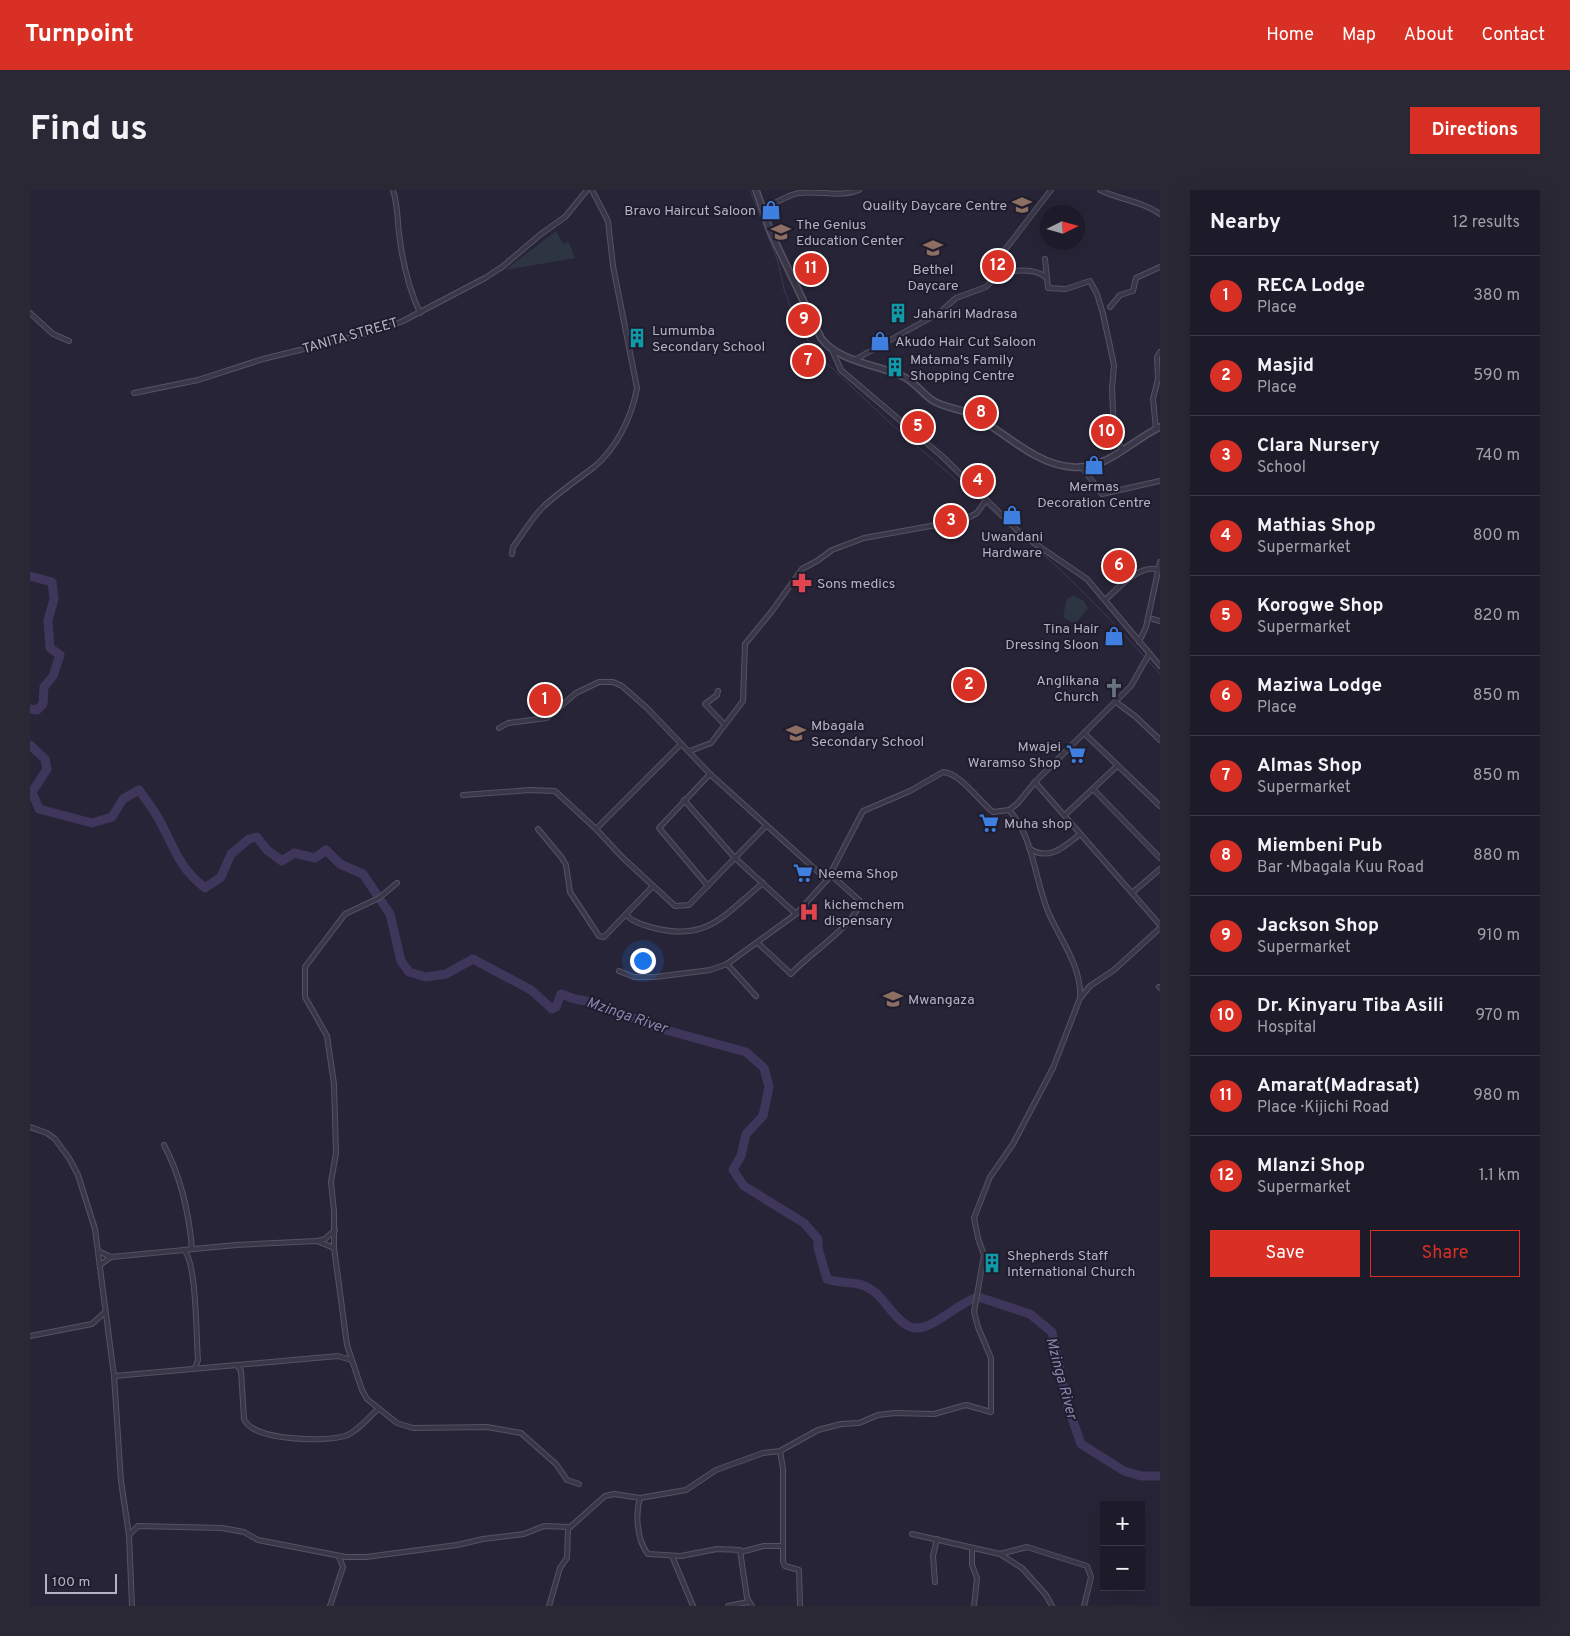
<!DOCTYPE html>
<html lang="en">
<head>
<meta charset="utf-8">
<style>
  body { margin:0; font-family:Overpass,sans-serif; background:#2a2835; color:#f1f3f6 }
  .controls { position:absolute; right:15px; bottom:15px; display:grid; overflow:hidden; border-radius:0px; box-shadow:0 5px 20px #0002 }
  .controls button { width:45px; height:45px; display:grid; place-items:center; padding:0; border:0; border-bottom:1px solid #3b3946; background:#1d1b29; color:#f1f3f6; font:25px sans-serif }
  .compass { position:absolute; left:1010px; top:15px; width:45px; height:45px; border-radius:50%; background:#1d1b29; box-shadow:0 5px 20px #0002; rotate:85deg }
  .scale { position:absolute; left:15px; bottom:12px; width:72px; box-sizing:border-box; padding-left:5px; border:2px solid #b6b2c4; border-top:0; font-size:14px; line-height:18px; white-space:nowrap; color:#b6b2c4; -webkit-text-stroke:4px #1f1c2d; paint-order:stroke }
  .you { position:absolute; left:612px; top:770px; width:18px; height:18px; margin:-12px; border:4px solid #fff; border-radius:50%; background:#1a73e8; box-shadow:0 0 0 8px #1a73e833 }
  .badge { display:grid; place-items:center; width:32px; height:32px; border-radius:50%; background:#d93025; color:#fff; font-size:16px; font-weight:700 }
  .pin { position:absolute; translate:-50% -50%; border:2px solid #fff; box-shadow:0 1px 5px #0006 }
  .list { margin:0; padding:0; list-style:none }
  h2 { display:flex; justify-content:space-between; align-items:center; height:65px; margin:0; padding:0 20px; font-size:21px }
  h2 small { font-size:16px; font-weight:400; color:#a0a1a8 }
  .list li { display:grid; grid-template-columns:32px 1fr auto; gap:15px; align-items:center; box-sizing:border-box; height:80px; padding:0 20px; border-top:1px solid #3b3946 }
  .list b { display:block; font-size:19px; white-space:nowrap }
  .list p { margin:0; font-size:16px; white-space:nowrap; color:#a0a1a8 }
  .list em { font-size:16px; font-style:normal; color:#a0a1a8 }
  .actions { display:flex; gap:10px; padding:15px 20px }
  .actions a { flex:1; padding:11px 0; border:1px solid #d93025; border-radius:0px; text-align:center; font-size:18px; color:#d93025 }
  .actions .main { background:#d93025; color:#fff }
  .map { position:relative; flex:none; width:1130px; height:1416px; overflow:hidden; border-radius:0px }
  header { display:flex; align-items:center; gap:30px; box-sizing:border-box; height:70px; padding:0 25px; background:#d93025; color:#fff }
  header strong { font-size:24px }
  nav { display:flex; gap:28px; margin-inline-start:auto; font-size:18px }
  .intro { display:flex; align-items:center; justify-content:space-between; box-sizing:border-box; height:120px; padding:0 30px }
  h1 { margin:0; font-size:35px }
  .button { padding:12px 22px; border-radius:0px; background:#d93025; color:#fff; font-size:18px; font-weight:700 }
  main { display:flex; gap:30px; padding:0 30px }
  aside { flex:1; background:#1d1b29; border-radius:0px; box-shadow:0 5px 20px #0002 }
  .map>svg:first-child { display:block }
</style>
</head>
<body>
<header>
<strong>Turnpoint</strong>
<nav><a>Home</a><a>Map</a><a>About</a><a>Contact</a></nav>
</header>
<div class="intro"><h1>Find us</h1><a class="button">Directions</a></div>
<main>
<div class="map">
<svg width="1130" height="1416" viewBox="0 0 1130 1416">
  <rect width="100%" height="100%" fill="#272437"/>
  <g fill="#2c3541">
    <path d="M 526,41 L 533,54 L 539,52 L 545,68 L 475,80 Z"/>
    <path d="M 1044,406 L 1054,411 L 1058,418 L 1045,434 L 1033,427 L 1037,408 Z"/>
  </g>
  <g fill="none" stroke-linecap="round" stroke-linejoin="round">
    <g stroke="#3e375b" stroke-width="1">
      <path d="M 720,0 L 748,72 L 754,99 L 763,125 L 785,162 L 859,232 L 980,336"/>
      <path d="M 998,351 C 1046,392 1088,437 1130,484"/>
    </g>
    <g stroke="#3e375b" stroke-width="9">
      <path d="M 0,386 L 22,392 L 24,409 L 18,430 L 20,458 L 30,465 L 23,486 L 14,497 L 13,514 L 7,520 L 0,519"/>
      <path d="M 0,555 L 15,569 L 17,579 L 2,602 L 9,619 L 62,633 L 82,627 L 93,609 L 109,600 C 115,609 122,617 127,626 C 145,657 146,675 175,698 L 191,687 L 201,664 L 219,649 L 227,647 L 237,660 L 252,671 L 264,663 L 285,668 L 296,660 L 310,674 L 333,684 L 360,724 L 371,771 L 379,782 L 396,787 L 416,784 L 443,769 L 501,800 L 522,819 L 526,817 L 531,804 L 545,809 L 561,812 L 632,839 L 716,862 L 734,878 L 739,897 L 733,926 L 716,944 L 711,966 L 703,980 L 714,996 L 774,1033 L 788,1049 L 788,1058 L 797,1089 C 818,1096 829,1088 847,1104 C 860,1116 873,1144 894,1137 C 913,1131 928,1113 948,1107 L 1000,1124 L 1022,1142 L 1037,1214 L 1051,1254 L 1094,1281 L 1111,1286 L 1130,1286"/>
    </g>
    <defs>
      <g id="minor">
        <path d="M 363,0 C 368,16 367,26 369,43 C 372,69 379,99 390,123"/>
        <path d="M 1070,0 C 1090,10 1112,11 1130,24"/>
        <path d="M 733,20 C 743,14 757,5 769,3 C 789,0 810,8 829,0"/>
        <path d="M 974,61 L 1021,0"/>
        <path d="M 1015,69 L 1018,98 L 1036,99 L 1060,91 L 1067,104 L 1073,124 L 1084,175 L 1082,199 L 1084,243 L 1093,261"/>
        <path d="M 1080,117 L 1090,105 L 1103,101 L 1106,88 L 1130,77"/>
        <path d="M 0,123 L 23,144 L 39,151"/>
        <path d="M 802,160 L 811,180 L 913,267 L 991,344 L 1057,389 L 1130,476"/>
        <path d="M 826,169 L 909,123 L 926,108 L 956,97 L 970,83 C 982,81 1005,77 1015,87"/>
        <path d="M 104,203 L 168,190 L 233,169 L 347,141 L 373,131 L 455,88 L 472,77 L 511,44 L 535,27 L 557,0"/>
        <path d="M 1126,239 L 1123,209 L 1128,189 L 1127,167 L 1130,162"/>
        <path d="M 1051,276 L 1072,304 L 1130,291"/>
        <path d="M 482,364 L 483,357 C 493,344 501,329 513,317 C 529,302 547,290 564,277 C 587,258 602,226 607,198 L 583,76 L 578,31 L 562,0"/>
        <path d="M 1075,410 C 1089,398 1109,373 1130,380"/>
        <path d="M 1123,429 L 1130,431"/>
        <path d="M 1109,452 L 1116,437 L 1130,372"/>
        <path d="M 688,501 L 687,505 L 675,514 L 694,534"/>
        <path d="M 1086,512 L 1106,527 L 1130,550"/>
        <path d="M 469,538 L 478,533 L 517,528 L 546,503 L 569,492 L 583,492 L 592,496 L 617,518 L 680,584 L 797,690"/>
        <path d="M 1055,544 L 1130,616"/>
        <path d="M 660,561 L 681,553 L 713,511 L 715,454 L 742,421 L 772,379 L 787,371 L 802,360 L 834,348 L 934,330 L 947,323 L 956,310"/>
        <path d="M 1005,592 L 1130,735"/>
        <path d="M 1063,599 L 1130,668"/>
        <path d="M 433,605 L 500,600 L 525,601 L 566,639 L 592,667 L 645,716 L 659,715 L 736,636"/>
        <path d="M 654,610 L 704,667 L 766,724"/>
        <path d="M 1035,625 L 1087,576"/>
        <path d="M 508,639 L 532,668 L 536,675 L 540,702 L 569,746 L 574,747 L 623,696"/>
        <path d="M 566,639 L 650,555"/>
        <path d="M 999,658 C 1018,672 1034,657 1049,645"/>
        <path d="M 678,696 L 629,638 L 680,584"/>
        <path d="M 1102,703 L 1130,679"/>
        <path d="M 596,725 C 604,733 614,735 624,738 C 678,752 695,724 733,693"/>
        <path d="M 728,753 L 761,784 C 775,767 829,732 830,711 L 801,685"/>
        <path d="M 697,774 L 726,806"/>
        <path d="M 589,781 L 604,787 L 625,787 L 680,780 L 697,774 L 766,724 L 797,690 L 833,621 L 880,601 L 913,582 C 930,583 949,611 963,622 L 979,620 L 987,614 L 1005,592 L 1101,496 L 1119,464"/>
        <path d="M 1129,797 L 1130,798"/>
        <path d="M 1051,807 L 1060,796 L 1084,780 L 1130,738"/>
        <path d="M 0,937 L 17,943 L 25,949 L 39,968 L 48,985 L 65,1039 L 84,1186 L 91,1291 L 99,1345 L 102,1416"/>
        <path d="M 134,955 C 151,987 159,1023 162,1059"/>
        <path d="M 287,1051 L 295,1049 L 305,1040"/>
        <path d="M 304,1058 L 304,1021 L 301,992 L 306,963 L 304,894 L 297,846 L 275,807 L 275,777 L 315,724 L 349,708 L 367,693"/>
        <path d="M 154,1060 C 167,1073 166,1148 168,1170 L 165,1178"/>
        <path d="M 68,1061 L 81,1067"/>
        <path d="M 70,1075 L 81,1067 L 206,1055 L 287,1051 L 304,1058 L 305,1065 L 317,1155 L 332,1200 L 337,1209 L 367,1233 L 383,1238 L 457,1237 L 491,1243 L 526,1274 L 537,1290 L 549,1294"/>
        <path d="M 0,1146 L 62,1134 L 75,1122"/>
        <path d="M 207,1175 L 308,1166 L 321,1170"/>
        <path d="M 84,1186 L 207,1175 L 211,1181 L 214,1229 C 222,1251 295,1252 315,1246 C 327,1242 339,1227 348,1219"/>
        <path d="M 750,1261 L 753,1279 L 753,1372 L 755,1376 L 769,1380 L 770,1416"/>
        <path d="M 610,1308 C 605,1324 607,1351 618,1364 L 651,1366 L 687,1359 L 710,1360 L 717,1408 L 722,1416"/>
        <path d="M 882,1344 L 970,1364 L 992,1378 L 1016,1405 L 1022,1416"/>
        <path d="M 99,1345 L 108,1336 L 192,1338 L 214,1342 L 228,1350 L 316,1367 L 336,1367 L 427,1355 L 453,1349 L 494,1344 L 514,1336 L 540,1337"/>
        <path d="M 942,1358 L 942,1375 L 947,1388 L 944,1416"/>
        <path d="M 711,1362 L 734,1356 L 751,1356"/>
        <path d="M 970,1364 L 997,1357 L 1057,1376 L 1061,1387 L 1054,1416"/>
        <path d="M 642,1366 L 663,1416"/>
        <path d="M 905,1392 L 903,1366 L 907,1349"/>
        <path d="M 300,1416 L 313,1377 L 309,1367"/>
        <path d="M 519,1416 L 530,1378 L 537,1368 L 538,1339 L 575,1306 L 584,1304 L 610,1308 L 656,1300 L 686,1280 L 733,1263 L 750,1261 L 788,1240 L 811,1234 L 829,1233 L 848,1225 L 865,1223 L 904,1224 L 936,1215 L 961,1222 L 961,1168 L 948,1137 L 944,1122 L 954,1065 L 948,1048 L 944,1028 L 960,987 L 983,954 L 1023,878 L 1050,808 C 1052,778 1032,752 1020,726 C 1004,692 1005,648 979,620"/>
        <path d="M 698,1416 L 718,1412"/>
      </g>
      <path id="tertiary" d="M 726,0 L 741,43 L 791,148 C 807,171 848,175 872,186 C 884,191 892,203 902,210 C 914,218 928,218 941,224 C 973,240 1003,274 1042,277 C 1078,280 1100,251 1130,237"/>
    </defs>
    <use href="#minor" stroke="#555263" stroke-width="6"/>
    <use href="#tertiary" stroke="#555263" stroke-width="8"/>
    <use href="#minor" stroke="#3a3748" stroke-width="4"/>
    <use href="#tertiary" stroke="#3a3748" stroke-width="5"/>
  </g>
  <defs>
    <symbol id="school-bare" viewBox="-9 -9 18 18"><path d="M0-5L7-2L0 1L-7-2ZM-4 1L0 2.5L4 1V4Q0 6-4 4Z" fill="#8d6e63" stroke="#1f1c2d" stroke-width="2.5" paint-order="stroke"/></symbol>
    <symbol id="shop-bare" viewBox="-9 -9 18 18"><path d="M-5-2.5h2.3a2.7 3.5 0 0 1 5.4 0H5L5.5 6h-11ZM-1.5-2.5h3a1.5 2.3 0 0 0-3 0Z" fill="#3f7fe0" stroke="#1f1c2d" stroke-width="2.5" paint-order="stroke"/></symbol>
    <symbol id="building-bare" viewBox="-9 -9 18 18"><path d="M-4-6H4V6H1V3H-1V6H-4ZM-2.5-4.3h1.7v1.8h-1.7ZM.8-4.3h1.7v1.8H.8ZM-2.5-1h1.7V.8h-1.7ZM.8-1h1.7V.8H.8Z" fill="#0f9aa8" stroke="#1f1c2d" stroke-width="2.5" paint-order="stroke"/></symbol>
    <symbol id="pharmacy-bare" viewBox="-9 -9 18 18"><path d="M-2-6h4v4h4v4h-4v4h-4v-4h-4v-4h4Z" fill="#e0444e" stroke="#1f1c2d" stroke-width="2.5" paint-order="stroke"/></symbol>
    <symbol id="church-bare" viewBox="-9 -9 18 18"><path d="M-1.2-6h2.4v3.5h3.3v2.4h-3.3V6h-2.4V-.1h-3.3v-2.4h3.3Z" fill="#6b7280" stroke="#1f1c2d" stroke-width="2.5" paint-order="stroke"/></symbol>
    <symbol id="supermarket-bare" viewBox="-9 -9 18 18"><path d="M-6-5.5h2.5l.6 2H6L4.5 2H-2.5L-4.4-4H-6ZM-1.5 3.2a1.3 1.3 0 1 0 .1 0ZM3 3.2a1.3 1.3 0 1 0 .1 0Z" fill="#3f7fe0" stroke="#1f1c2d" stroke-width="2.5" paint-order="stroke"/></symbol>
    <symbol id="hospital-bare" viewBox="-9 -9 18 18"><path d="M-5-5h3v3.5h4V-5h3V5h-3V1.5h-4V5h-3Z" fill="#e0444e" stroke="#1f1c2d" stroke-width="2.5" paint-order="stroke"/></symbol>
  </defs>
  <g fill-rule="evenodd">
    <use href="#school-bare" x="978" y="1" width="28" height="28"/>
    <use href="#shop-bare" x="727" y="6" width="28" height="28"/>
    <use href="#school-bare" x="737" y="28" width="28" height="28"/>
    <use href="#school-bare" x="889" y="44" width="28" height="28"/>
    <use href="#building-bare" x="854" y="109" width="28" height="28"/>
    <use href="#building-bare" x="593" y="134" width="28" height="28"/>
    <use href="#shop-bare" x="836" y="137" width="28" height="28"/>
    <use href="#building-bare" x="851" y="163" width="28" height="28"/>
    <use href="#shop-bare" x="1050" y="261" width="28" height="28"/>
    <use href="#shop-bare" x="968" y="311" width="28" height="28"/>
    <use href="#pharmacy-bare" x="758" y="379" width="28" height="28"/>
    <use href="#shop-bare" x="1070" y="432" width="28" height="28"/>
    <use href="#church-bare" x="1070" y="484" width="28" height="28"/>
    <use href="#school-bare" x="752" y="529" width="28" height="28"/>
    <use href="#supermarket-bare" x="1032" y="550" width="28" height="28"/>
    <use href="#supermarket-bare" x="945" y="619" width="28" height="28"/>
    <use href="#supermarket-bare" x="759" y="669" width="28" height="28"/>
    <use href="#hospital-bare" x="765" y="708" width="28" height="28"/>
    <use href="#school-bare" x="849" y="795" width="28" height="28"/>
    <use href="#building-bare" x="948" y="1059" width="28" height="28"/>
  </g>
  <g text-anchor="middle" stroke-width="4" stroke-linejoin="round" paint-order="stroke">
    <g font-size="14" fill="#b6b2c4" stroke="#1f1c2d" text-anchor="start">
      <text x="977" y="20" text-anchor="end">Quality Daycare Centre</text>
      <text x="726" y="25" text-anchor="end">Bravo Haircut Saloon</text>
      <text x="766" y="39">The Genius<tspan x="766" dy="16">Education Center</tspan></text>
      <text x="903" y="84" text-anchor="middle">Bethel<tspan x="903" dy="16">Daycare</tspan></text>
      <text x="883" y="128">Jahariri Madrasa</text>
      <text x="622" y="145">Lumumba<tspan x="622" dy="16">Secondary School</tspan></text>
      <text x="865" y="156">Akudo Hair Cut Saloon</text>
      <text x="880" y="174">Matama's Family<tspan x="880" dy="16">Shopping Centre</tspan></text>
      <text x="1064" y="301" text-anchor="middle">Mermas<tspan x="1064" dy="16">Decoration Centre</tspan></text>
      <text x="982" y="351" text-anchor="middle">Uwandani<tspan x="982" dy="16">Hardware</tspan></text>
      <text x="787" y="398">Sons medics</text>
      <text x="1069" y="443" text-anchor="end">Tina Hair<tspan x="1069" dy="16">Dressing Sloon</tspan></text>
      <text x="1069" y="495" text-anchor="end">Anglikana<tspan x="1069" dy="16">Church</tspan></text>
      <text x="781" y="540">Mbagala<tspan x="781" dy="16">Secondary School</tspan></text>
      <text x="1031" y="561" text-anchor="end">Mwajei<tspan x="1031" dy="16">Waramso Shop</tspan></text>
      <text x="974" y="638">Muha shop</text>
      <text x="788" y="688">Neema Shop</text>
      <text x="794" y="719">kichemchem<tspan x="794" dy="16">dispensary</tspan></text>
      <text x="878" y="814">Mwangaza</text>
      <text x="977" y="1070">Shepherds Staff<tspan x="977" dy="16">International Church</tspan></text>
    </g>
    <g font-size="14" fill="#b6b2c4" stroke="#1f1c2d">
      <text transform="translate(320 145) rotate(-16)" y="5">TANITA STREET</text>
    </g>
    <g font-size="15" font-style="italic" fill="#8b84ae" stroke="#1f1c2d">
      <text transform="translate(597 825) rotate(19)" y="5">Mzinga River</text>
      <text transform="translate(1032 1188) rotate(75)" y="5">Mzinga River</text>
    </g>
  </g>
</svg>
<div class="controls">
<button>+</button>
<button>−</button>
</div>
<svg class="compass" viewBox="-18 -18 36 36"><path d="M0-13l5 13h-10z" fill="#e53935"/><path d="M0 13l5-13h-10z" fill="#a0a1a8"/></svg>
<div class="scale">100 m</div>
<div class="you"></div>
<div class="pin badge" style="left:515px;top:510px">1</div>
<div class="pin badge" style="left:939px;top:495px">2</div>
<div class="pin badge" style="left:921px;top:331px">3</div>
<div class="pin badge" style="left:948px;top:291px">4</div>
<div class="pin badge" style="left:888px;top:237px">5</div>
<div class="pin badge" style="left:1089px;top:376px">6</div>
<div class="pin badge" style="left:778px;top:171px">7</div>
<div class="pin badge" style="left:951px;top:223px">8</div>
<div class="pin badge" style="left:774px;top:130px">9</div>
<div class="pin badge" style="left:1077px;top:242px">10</div>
<div class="pin badge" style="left:781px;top:79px">11</div>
<div class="pin badge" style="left:968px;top:76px">12</div>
</div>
<aside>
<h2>Nearby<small>12 results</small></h2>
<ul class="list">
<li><span class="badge">1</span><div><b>RECA Lodge</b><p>Place</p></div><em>380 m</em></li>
<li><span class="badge">2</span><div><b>Masjid</b><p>Place</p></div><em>590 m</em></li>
<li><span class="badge">3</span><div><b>Clara Nursery</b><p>School</p></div><em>740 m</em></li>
<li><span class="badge">4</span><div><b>Mathias Shop</b><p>Supermarket</p></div><em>800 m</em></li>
<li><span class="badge">5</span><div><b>Korogwe Shop</b><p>Supermarket</p></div><em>820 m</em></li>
<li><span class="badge">6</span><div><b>Maziwa Lodge</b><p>Place</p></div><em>850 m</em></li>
<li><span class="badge">7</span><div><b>Almas Shop</b><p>Supermarket</p></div><em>850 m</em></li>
<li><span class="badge">8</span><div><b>Miembeni Pub</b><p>Bar · Mbagala Kuu Road</p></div><em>880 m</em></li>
<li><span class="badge">9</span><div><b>Jackson Shop</b><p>Supermarket</p></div><em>910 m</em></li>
<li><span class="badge">10</span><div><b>Dr. Kinyaru Tiba Asili</b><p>Hospital</p></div><em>970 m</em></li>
<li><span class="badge">11</span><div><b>Amarat(Madrasat)</b><p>Place · Kijichi Road</p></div><em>980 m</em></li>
<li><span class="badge">12</span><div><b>Mlanzi Shop</b><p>Supermarket</p></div><em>1.1 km</em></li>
</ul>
<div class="actions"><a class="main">Save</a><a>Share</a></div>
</aside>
</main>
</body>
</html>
